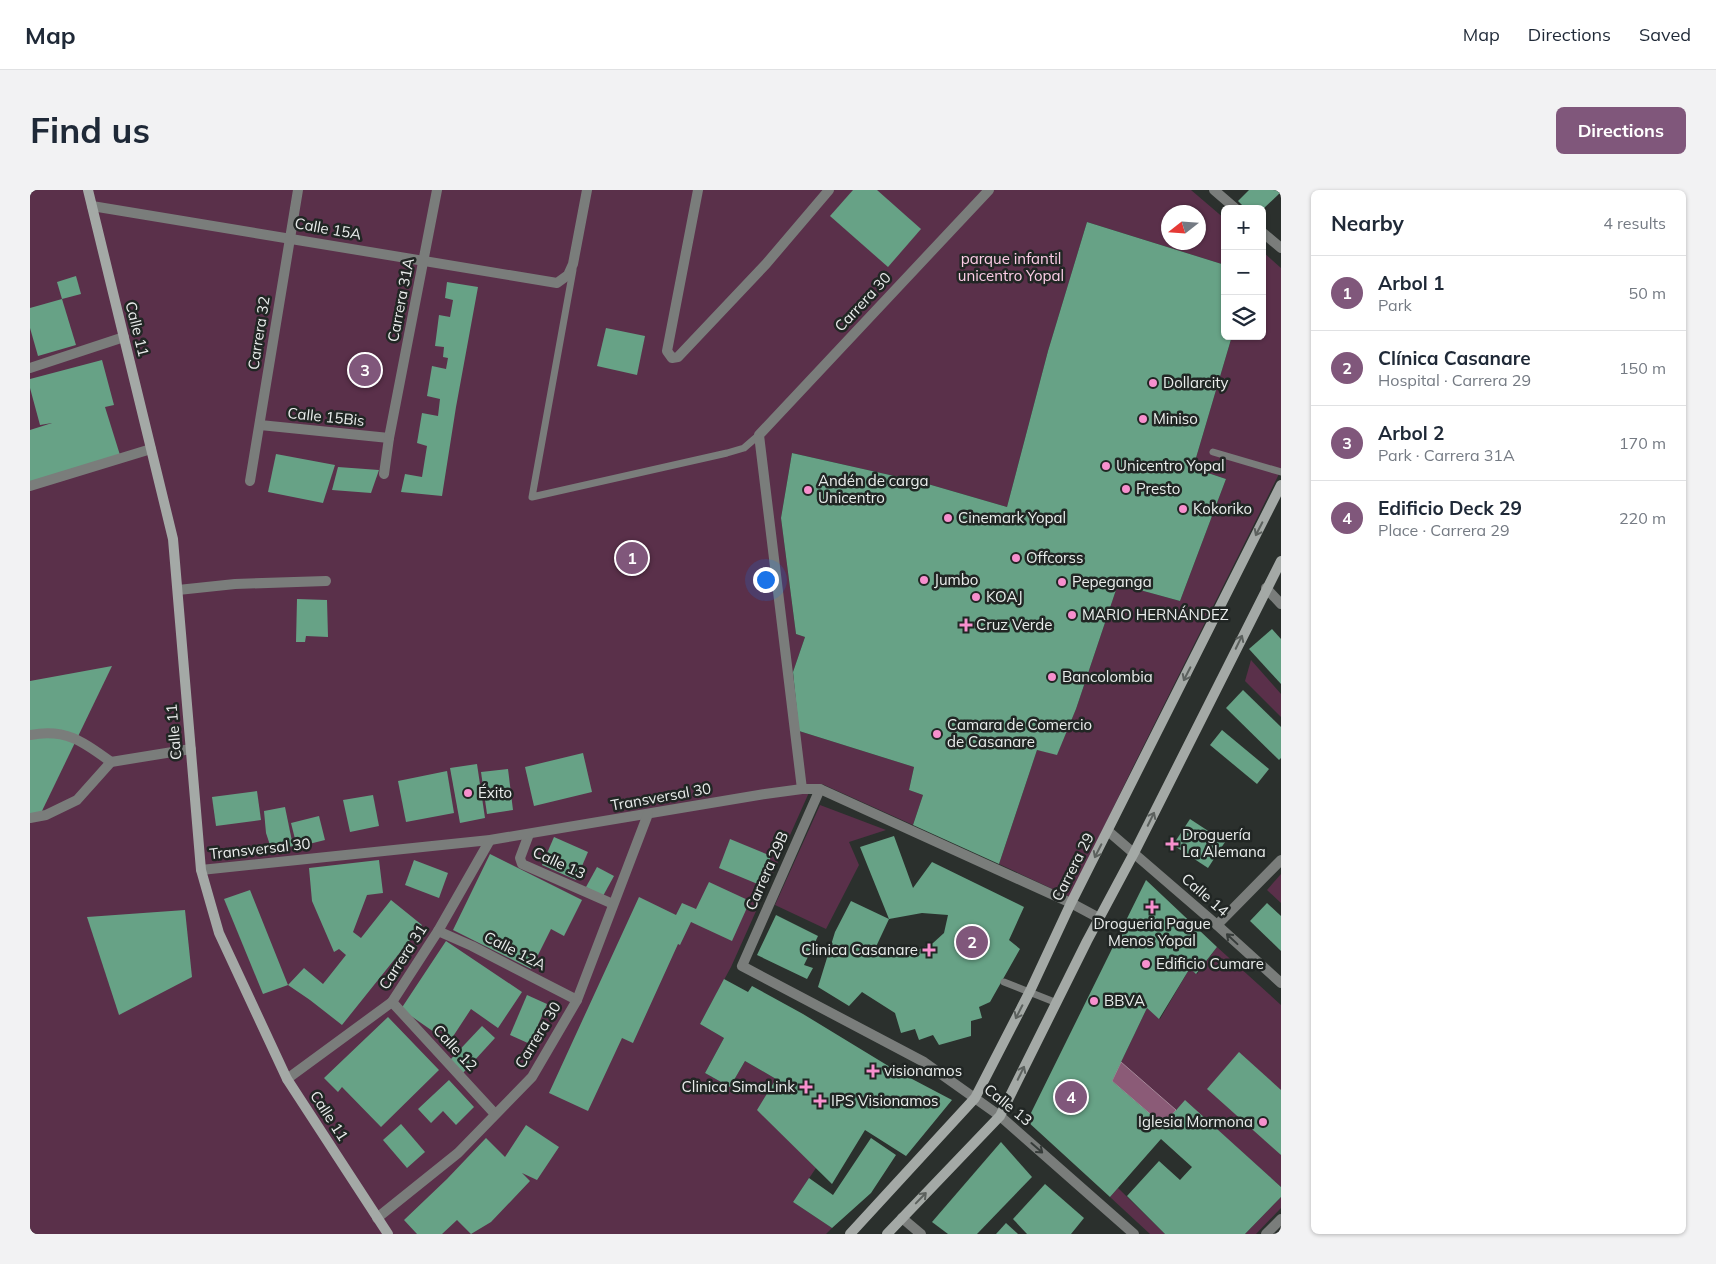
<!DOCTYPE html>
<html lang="en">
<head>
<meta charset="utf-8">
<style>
  body { margin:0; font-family:Mulish,sans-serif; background:#f2f2f3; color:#1f2937 }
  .controls { position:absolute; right:15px; top:15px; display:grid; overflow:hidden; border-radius:8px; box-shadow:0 1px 4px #0004 }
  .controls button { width:45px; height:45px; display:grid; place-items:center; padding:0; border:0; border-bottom:1px solid #e0e1e3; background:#fff; color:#1f2937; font:25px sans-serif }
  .compass { position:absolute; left:1131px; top:15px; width:45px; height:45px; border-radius:50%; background:#fff; box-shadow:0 1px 4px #0004; rotate:253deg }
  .you { position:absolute; left:735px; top:389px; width:18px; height:18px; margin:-12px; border:4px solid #fff; border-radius:50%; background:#1a73e8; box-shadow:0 0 0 8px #1a73e833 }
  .badge { display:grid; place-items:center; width:32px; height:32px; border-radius:50%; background:#80577b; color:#fff; font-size:16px; font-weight:700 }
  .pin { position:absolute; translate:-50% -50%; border:2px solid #fff; box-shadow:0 1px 5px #0006 }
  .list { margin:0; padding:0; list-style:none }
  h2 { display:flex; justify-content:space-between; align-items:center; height:65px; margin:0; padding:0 20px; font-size:21px }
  h2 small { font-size:16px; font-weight:400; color:#747a83 }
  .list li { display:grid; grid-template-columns:32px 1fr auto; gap:15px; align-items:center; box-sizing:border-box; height:75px; padding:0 20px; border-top:1px solid #e0e1e3 }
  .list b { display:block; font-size:19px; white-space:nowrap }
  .list p { margin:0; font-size:16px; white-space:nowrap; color:#747a83 }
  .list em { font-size:16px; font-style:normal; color:#747a83 }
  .icon { flex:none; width:28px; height:28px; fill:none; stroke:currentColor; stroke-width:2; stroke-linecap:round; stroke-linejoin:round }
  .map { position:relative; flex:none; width:1251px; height:1044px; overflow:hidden; border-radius:8px }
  header { display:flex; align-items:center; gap:30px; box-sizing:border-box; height:70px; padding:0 25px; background:#fff; border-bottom:1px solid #e0e1e3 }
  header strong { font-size:24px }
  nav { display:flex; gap:28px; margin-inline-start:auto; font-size:18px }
  .intro { display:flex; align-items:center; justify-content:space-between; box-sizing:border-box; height:120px; padding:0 30px }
  h1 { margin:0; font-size:35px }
  .button { padding:12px 22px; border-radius:8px; background:#80577b; color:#fff; font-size:18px; font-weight:700 }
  main { display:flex; gap:30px; padding:0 30px }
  aside { flex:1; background:#fff; border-radius:8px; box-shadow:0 1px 4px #0004 }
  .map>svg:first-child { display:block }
</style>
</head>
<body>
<header>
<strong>Map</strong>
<nav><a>Map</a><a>Directions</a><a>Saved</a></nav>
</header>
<div class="intro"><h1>Find us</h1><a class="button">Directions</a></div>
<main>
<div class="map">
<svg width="1251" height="1044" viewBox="0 0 1251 1044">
  <rect width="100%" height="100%" fill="#2b302d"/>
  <g fill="#5a304a" fill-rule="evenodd">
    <path d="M 0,0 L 1161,0 L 1195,29 L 1195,75 L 1057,32 L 1018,161 L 977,317 L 891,292 L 762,263 L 751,328 L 766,444 L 775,447 L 763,482 L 769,541 L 884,577 L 879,600 L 893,605 L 883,635 L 792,594 L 774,594 L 781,598 L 701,777 L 670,834 L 694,848 L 675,883 L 700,897 L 715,871 L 746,889 L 728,920 L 786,978 L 763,1012 L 802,1038 L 796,1044 L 0,1044 ZM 1138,22 L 1168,22 L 1168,52 L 1138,52 Z"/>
    <path d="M 1232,61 L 1251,78 L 1251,280 L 1102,579 L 1040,707 L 969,674 L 1007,560 L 1027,564 L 1046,519 L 1088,394 L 1150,411 L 1196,289 L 1163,278 L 1202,146 L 1232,146 Z"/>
    <path d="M 1221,470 L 1251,504 L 1251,527 L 1215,491 Z"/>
    <path d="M 790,615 L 856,640 L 819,652 L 829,675 L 796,739 L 745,715 Z"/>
    <path d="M 1251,684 L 1251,713 L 1237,700 Z"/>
    <path d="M 1187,757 L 1251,815 L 1251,997 L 1155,911 L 1146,920 L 1091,872 L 1117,818 L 1130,829 L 1160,778 L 1167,784 Z"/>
    <path d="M 1088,998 L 1135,1044 L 1120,1044 L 1080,1007 Z"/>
    <path d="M 1251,1007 L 1251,1018 L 1226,1044 L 1215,1044 Z"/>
  </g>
  <path fill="#8b5b77" stroke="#a8879a" d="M 1091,872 L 1146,920 L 1133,935 L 1082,891 Z"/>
  <g fill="#67a286" fill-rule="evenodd">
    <path d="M 823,0 L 847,0 L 891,39 L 858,77 L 800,26 Z"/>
    <path d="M 1219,0 L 1251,0 L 1251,2 L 1233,19 L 1216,19 L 1208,11 Z"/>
    <path d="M 1057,32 L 1195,75 L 1195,146 L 1202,146 L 1163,278 L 1196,289 L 1150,411 L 1088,394 L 1046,519 L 1027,565 L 1007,560 L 969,674 L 883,635 L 893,605 L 879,600 L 884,577 L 769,541 L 763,482 L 775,447 L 766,444 L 751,328 L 762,263 L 891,292 L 977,317 L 1018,161 Z"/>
    <path d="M 46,86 L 51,104 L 32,109 L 27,92 Z"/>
    <path d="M 417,92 L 448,97 L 426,217 L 412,306 L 371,302 L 375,284 L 392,287 L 397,256 L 387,253 L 392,223 L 408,226 L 410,209 L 397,206 L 402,176 L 416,179 L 418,168 L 413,167 L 414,157 L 405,156 L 409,125 L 420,127 L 423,110 L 415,108 Z"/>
    <path d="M 32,109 L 46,155 L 8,166 L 0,138 L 0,118 Z"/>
    <path d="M 576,138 L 615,146 L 607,185 L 567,176 Z"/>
    <path d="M 72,170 L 84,215 L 75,217 L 90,265 L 0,292 L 0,240 L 22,233 L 10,235 L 0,198 L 0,189 Z"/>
    <path d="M 246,264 L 305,275 L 293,313 L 238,302 Z"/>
    <path d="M 308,277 L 349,280 L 341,303 L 302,300 Z"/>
    <path d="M 267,409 L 297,410 L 298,447 L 276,446 L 275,452 L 266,452 Z"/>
    <path d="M 1242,439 L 1251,449 L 1251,494 L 1219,459 Z"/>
    <path d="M 82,476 L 11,623 L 0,628 L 0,491 Z"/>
    <path d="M 1213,500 L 1251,537 L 1251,568 L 1249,570 L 1196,518 Z"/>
    <path d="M 1192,540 L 1239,579 L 1227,594 L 1180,555 Z"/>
    <path d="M 553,563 L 562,602 L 504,616 L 495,577 Z"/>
    <path d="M 447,574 L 455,628 L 430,633 L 420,578 Z"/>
    <path d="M 478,579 L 483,620 L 457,624 L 451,582 Z"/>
    <path d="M 417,581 L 424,623 L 376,632 L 368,591 Z"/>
    <path d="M 227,601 L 231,630 L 186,636 L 182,607 Z"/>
    <path d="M 343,605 L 349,636 L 320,642 L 313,610 Z"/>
    <path d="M 255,617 L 263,656 L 242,661 L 236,643 L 234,621 Z"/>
    <path d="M 289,626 L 295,650 L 267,657 L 261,633 Z"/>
    <path d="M 1160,629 L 1195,652 L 1178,678 L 1143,655 Z"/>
    <path d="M 864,646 L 883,698 L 902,672 L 994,717 L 979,750 L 990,759 L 960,812 L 949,817 L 952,828 L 941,831 L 941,846 L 909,855 L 903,845 L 889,850 L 885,839 L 871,843 L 865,823 L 832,802 L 819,816 L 788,797 L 805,742 L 821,711 L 859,729 L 830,657 ZM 892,723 L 918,725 L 914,743 L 903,753 L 879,764 L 862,764 L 844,761 L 859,729 Z"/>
    <path d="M 524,647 L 558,662 L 546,690 L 512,675 Z"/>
    <path d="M 700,649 L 741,666 L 730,695 L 689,678 Z"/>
    <path d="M 460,664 L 552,710 L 534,746 L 521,739 L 501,779 L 423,740 Z"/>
    <path d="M 349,670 L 353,703 L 337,705 L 323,742 L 331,748 L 361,710 L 392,735 L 312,835 L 280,810 L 258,795 L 274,778 L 293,794 L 316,765 L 309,759 L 304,762 L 282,711 L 279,678 Z"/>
    <path d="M 384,670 L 418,683 L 409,708 L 375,695 Z"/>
    <path d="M 567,677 L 584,686 L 573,706 L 556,697 Z"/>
    <path d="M 1116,690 L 1187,757 L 1166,784 L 1160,778 L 1129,829 L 1117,818 L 1082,891 L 1133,935 L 1155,910 L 1251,997 L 1251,1007 L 1215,1044 L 1135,1044 L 1097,1006 L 1129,971 L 1150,990 L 1162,977 L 1131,949 L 1080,1007 L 997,931 Z"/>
    <path d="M 679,692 L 720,711 L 702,751 L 661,732 L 650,755 L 648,754 L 603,853 L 592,848 L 558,921 L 519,903 L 609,707 L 646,725 L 652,713 L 666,719 Z"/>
    <path d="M 220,700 L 258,795 L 233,804 L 194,709 Z"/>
    <path d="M 1237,713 L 1251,726 L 1251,761 L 1220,731 Z"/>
    <path d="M 155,720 L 162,787 L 89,825 L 57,727 Z"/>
    <path d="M 746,725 L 788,746 L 774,775 L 783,778 L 777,789 L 727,765 Z"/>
    <path d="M 416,751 L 492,802 L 468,838 L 441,819 L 422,848 L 407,838 L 404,842 L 371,819 Z"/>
    <path d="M 694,789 L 718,802 L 722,796 L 773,824 L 865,880 L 922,910 L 876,966 L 835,940 L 802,994 L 727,920 L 746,889 L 715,871 L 700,897 L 675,883 L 694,848 L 670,834 Z"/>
    <path d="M 497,805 L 517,814 L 500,854 L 480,845 Z"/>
    <path d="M 358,827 L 409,880 L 351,937 L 312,897 L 308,902 L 294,888 Z"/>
    <path d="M 452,836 L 465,848 L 433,883 L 420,870 Z"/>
    <path d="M 1209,862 L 1251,900 L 1251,965 L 1177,899 Z"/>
    <path d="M 419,890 L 444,917 L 426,935 L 413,921 L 401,933 L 388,919 Z"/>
    <path d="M 371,934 L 395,962 L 377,978 L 353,950 Z"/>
    <path d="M 496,935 L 529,957 L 507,990 L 492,983 L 500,991 L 461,1032 L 441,1044 L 427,1030 L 412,1044 L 387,1044 L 374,1030 L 417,989 L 456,948 L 475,967 Z"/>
    <path d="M 841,948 L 866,965 L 841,1003 L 802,1038 L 763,1012 L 779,988 L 803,1005 Z"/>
    <path d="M 971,952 L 1002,987 L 947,1044 L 918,1044 L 902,1032 Z"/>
    <path d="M 1015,994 L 1054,1028 L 1041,1044 L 997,1044 L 983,1029 Z"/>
    <path d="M 976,1033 L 988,1044 L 966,1044 Z"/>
  </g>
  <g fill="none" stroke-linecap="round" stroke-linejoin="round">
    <g stroke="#7a7d7b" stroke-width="7">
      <path d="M 543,80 L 502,307 L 697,263 L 714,258 L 729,245"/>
      <path d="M 1183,262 L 1251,282"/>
      <path d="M 974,792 L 1027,813"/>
    </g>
    <g stroke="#7a7d7b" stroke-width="10">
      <path d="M 668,0 L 637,161 L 642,168 L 648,167 L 736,74 L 799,0"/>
      <path d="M 1184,0 L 1206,19"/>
      <path d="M 62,16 L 527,93 L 538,85 L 543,74 L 557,0"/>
      <path d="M 1232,42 L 1251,58"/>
      <path d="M 0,178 L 94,147"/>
      <path d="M 230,235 L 359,248"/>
      <path d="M 354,284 L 359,248 L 407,0"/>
      <path d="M 220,291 L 268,0"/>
      <path d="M 0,296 L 121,259"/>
      <path d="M 1236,398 L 1251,414"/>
      <path d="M 148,400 L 205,394 L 296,391"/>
      <path d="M 0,545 C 36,538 54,552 81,572"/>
      <path d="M 772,599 L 729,245 L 959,0"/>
      <path d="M 790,599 L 712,776 L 894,872 L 970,926 L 1104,1044"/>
      <path d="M 0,628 L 16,625 L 47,610 L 81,572 L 161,559"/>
      <path d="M 1078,641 L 1187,735 L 1251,793"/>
      <path d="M 499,644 L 490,668 L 492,674 L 583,714"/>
      <path d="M 171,680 L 460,650 L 735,604 L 772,599 L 790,599 L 1041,713 L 1069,728"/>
      <path d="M 1187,735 L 1251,670"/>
      <path d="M 408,741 L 442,756 L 547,810"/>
      <path d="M 362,812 L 465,924"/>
      <path d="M 257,889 L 362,812 L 408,741 L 460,650"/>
      <path d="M 347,1028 L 428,963 L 502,887 L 547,810 L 618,624"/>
      <path d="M 872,1028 L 891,1044"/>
      <path d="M 1236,1044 L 1251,1029"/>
    </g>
    <g stroke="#a4a9a6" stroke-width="10">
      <path d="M 58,0 L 143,349 L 171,680 L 189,743 L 257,889 L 358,1044"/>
      <path d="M 820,1044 L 945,908 L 1000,801 L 1041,713 L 1251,295"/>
      <path d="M 857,1044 L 970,926 L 1057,751 L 1104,663 L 1251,371"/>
    </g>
  </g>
  <defs><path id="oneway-shaft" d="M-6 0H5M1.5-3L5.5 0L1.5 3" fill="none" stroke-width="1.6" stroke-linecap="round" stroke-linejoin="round" transform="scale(1.25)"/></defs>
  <g stroke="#5c615e">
    <use href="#oneway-shaft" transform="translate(1229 339) rotate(117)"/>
    <use href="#oneway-shaft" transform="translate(1209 452) rotate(-64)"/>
    <use href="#oneway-shaft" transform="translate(1157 484) rotate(117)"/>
    <use href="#oneway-shaft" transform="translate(1121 629) rotate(-64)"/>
    <use href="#oneway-shaft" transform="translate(1068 661) rotate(117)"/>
    <use href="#oneway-shaft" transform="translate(989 822) rotate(117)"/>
    <use href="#oneway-shaft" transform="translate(991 883) rotate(-64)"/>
    <use href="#oneway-shaft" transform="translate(891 1008) rotate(-46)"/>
  </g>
  <g stroke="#373c3a">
    <use href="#oneway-shaft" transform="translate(1202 749) rotate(-137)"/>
    <use href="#oneway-shaft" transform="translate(1007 958) rotate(41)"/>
  </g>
  <g fill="#f790ce" stroke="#212624" stroke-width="2">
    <circle cx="1123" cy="193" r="5"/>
    <circle cx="1113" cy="229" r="5"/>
    <circle cx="1076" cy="276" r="5"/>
    <circle cx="1096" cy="299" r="5"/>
    <circle cx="778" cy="300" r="5"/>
    <circle cx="1153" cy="319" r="5"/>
    <circle cx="918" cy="328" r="5"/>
    <circle cx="986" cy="368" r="5"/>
    <circle cx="894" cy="390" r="5"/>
    <circle cx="1032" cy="392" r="5"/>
    <circle cx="946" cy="407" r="5"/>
    <circle cx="1042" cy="425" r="5"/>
    <path d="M933.5 427.5h5v5h5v5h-5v5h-5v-5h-5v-5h5z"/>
    <circle cx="1022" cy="487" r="5"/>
    <circle cx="907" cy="544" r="5"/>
    <circle cx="438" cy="603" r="5"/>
    <path d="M1139.5 646.5h5v5h5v5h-5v5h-5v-5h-5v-5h5z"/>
    <path d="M1119.5 709.5h5v5h5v5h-5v5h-5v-5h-5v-5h5z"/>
    <path d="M896.5 752.5h5v5h5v5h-5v5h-5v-5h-5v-5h5z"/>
    <circle cx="1116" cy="774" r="5"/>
    <circle cx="1064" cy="811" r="5"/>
    <path d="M840.5 873.5h5v5h5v5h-5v5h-5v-5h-5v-5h5z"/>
    <path d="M773.5 889.5h5v5h5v5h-5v5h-5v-5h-5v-5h5z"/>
    <path d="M787.5 903.5h5v5h5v5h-5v5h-5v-5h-5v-5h5z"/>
    <circle cx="1233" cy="932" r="5"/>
  </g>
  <g text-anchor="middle" stroke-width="5" stroke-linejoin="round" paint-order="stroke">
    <g font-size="15" fill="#eaedec" stroke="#212624">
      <text transform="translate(298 39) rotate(10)" y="5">Calle 15A</text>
      <text transform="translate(371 110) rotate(-79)" y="5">Carrera 31A</text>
      <text transform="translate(833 112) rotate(-47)" y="5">Carrera 30</text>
      <text transform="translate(107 139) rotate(76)" y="5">Calle 11</text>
      <text transform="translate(229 143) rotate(-81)" y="5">Carrera 32</text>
      <text transform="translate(296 227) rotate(6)" y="5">Calle 15Bis</text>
      <text transform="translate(144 542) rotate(-95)" y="5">Calle 11</text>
      <text transform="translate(631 607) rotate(-10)" y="5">Transversal 30</text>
      <text transform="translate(230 659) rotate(-6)" y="5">Transversal 30</text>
      <text transform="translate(529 673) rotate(25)" y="5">Calle 13</text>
      <text transform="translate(1043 677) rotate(-63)" y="5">Carrera 29</text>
      <text transform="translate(737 681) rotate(-66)" y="5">Carrera 29B</text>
      <text transform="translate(1175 705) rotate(41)" y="5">Calle 14</text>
      <text transform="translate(485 761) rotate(27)" y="5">Calle 12A</text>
      <text transform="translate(373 767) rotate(-57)" y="5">Carrera 31</text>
      <text transform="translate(508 845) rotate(-59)" y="5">Carrera 30</text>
      <text transform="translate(425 858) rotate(47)" y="5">Calle 12</text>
      <text transform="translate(978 915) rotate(39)" y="5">Calle 13</text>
      <text transform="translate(299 926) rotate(57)" y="5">Calle 11</text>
    </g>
    <g font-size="15" fill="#fdcde7" stroke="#212624">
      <text x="981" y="74">parque infantil<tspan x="981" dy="17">unicentro Yopal</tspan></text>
    </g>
    <g font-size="15" fill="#eaedec" stroke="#212624" text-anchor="start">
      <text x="1133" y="198">Dollarcity</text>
      <text x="1123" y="234">Miniso</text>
      <text x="1086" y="281">Unicentro Yopal</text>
      <text x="788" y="296">Andén de carga<tspan x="788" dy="17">Unicentro</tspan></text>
      <text x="1106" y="304">Presto</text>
      <text x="1163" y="324">Kokoriko</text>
      <text x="928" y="333">Cinemark Yopal</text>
      <text x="996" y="373">Offcorss</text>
      <text x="904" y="395">Jumbo</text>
      <text x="1042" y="397">Pepeganga</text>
      <text x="956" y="412">KOAJ</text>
      <text x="1052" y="430">MARIO HERNÁNDEZ</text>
      <text x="946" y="440">Cruz Verde</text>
      <text x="1032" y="492">Bancolombia</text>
      <text x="917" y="540">Camara de Comercio<tspan x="917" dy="17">de Casanare</tspan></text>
      <text x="448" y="608">Éxito</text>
      <text x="1152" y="650">Droguería<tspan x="1152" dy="17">La Alemana</tspan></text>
      <text x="1122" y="739" text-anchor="middle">Drogueria Pague<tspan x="1122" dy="17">Menos Yopal</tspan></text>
      <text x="888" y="765" text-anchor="end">Clinica Casanare</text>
      <text x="1126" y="779">Edificio Cumare</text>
      <text x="1074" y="816">BBVA</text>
      <text x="854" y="886">visionamos</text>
      <text x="765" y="902" text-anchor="end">Clinica SimaLink</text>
      <text x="801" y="916">IPS Visionamos</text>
      <text x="1223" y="937" text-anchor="end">Iglesia Mormona</text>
    </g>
  </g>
</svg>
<div class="controls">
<button>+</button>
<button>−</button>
<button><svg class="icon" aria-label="layers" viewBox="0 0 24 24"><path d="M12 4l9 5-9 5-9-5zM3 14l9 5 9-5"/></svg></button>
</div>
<svg class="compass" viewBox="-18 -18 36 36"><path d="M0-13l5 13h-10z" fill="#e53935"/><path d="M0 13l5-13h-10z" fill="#747a83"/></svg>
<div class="you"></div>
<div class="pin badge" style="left:602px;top:368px">1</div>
<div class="pin badge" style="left:942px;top:752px">2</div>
<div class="pin badge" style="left:335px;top:180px">3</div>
<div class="pin badge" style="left:1041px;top:907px">4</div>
</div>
<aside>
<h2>Nearby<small>4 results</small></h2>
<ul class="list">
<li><span class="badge">1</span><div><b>Arbol 1</b><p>Park</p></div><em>50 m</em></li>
<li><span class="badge">2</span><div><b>Clínica Casanare</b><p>Hospital · Carrera 29</p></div><em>150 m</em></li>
<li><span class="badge">3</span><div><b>Arbol 2</b><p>Park · Carrera 31A</p></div><em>170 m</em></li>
<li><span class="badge">4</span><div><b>Edificio Deck 29</b><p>Place · Carrera 29</p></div><em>220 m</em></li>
</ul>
</aside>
</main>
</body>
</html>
